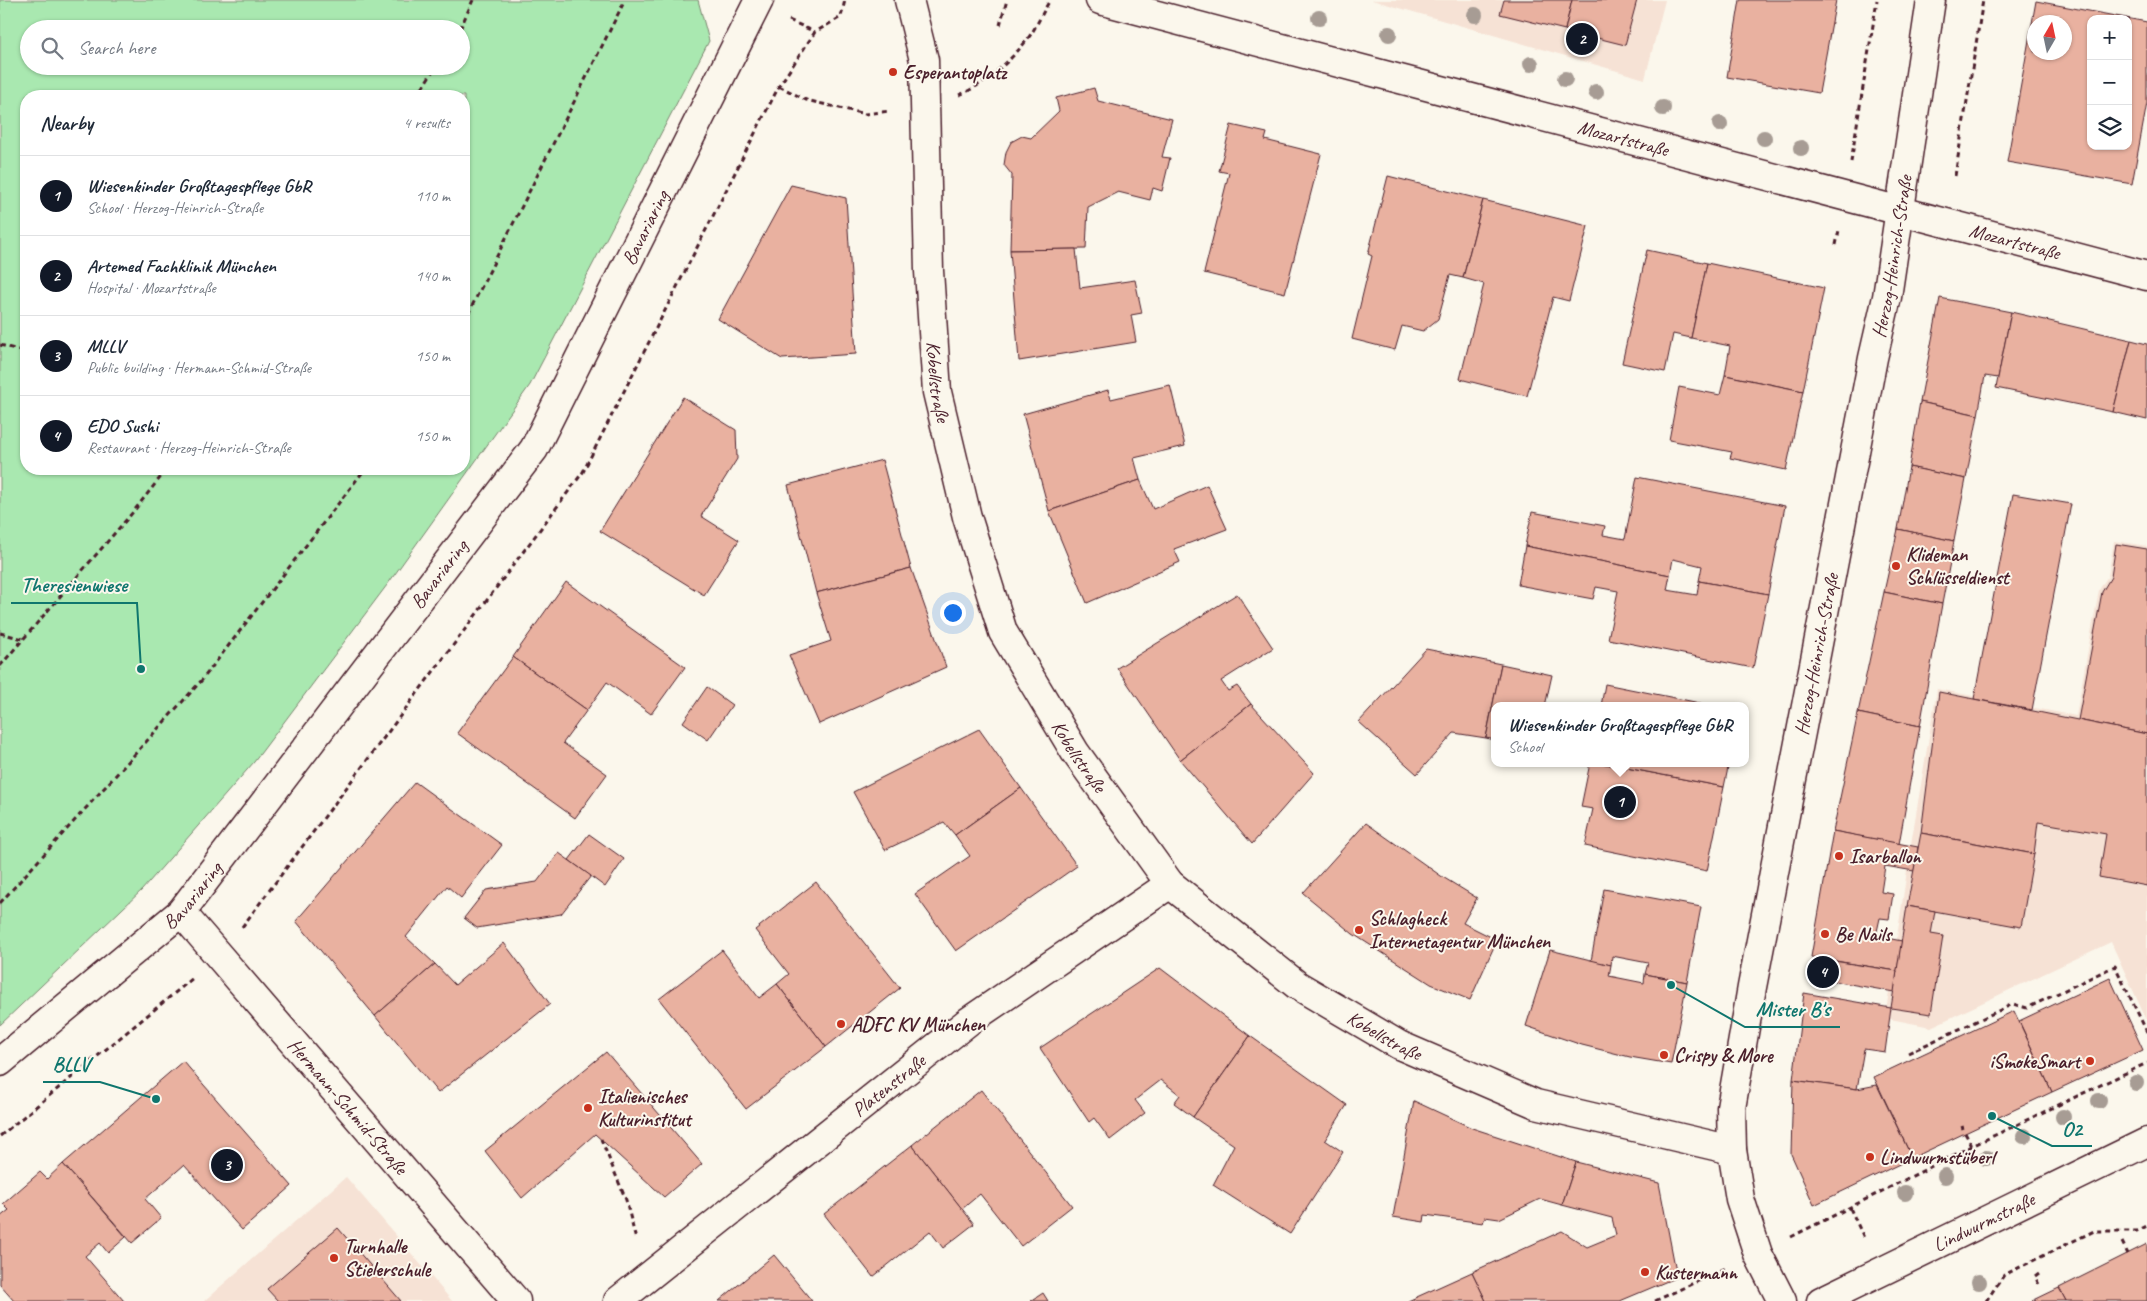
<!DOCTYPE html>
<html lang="en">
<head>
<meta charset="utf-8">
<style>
  body { margin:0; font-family:Caveat,sans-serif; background:#f6f6f7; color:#1f2937 }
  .controls { position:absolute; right:15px; top:15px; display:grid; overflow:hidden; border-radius:10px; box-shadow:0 1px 4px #0004 }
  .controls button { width:45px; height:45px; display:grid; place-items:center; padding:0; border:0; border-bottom:1px solid #e0e1e3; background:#fff; color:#1f2937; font:25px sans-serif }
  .compass { position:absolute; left:2027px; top:15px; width:45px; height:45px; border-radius:50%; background:#fff; box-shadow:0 1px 4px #0004; rotate:9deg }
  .you { position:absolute; left:952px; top:612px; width:18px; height:18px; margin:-12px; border:4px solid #fff; border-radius:50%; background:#1a73e8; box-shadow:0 0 0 8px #1a73e833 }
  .badge { display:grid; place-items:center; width:32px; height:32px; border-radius:50%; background:#111827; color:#fff; font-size:16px; font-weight:700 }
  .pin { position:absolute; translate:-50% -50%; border:2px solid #fff; box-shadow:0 1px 5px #0006 }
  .popup { position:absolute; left:1491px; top:702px; width:258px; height:65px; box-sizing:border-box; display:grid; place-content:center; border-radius:10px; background:#fff; filter:drop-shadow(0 1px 4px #0005); font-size:16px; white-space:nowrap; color:#747a83 }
  .popup b { font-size:19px; color:#1f2937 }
  .popup::after { content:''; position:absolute; left:50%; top:100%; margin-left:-10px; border:10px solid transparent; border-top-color:#fff }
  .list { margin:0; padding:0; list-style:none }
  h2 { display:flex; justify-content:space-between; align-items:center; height:65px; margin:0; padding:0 20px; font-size:21px }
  h2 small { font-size:16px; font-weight:400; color:#747a83 }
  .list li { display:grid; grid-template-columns:32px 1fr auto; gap:15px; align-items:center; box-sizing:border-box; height:80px; padding:0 20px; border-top:1px solid #e0e1e3 }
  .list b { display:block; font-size:19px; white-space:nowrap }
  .list p { margin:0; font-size:16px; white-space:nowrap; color:#747a83 }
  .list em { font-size:16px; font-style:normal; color:#747a83 }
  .icon { flex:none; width:28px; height:28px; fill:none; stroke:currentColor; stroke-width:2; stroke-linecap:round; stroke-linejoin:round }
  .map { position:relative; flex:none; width:2147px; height:1301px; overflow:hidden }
  .search { position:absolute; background:#fff; box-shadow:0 1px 4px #0004; left:20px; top:20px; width:450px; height:55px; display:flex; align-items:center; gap:12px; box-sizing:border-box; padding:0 18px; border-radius:28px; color:#747a83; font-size:19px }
  .panel { position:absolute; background:#fff; box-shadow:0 1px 4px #0004; left:20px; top:90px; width:450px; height:385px; border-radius:20px }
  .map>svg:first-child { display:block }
</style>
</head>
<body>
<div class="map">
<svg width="2147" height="1301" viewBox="0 0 2147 1301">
  <rect width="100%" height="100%" fill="#fbf7ec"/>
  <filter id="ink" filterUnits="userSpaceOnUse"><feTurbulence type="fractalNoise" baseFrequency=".02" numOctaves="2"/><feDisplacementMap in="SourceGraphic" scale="10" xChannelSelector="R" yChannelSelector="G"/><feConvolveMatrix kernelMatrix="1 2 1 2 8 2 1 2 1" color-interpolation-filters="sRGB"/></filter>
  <g filter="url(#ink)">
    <g fill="#f6e2d5">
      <path d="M 1372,0 L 1665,0 L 1645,79 Z"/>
      <path d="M 2114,541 L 2147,546 L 2147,1021 L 2111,942 L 1931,1027 L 1885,1018 L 1911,844 L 1937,689 L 2076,716 L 2099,590 L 2108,576 Z"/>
      <path d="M 346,1177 L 452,1301 L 204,1301 Z"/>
    </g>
    <path fill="#a9e8b0" stroke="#7a846e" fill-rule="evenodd" d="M 0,0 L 698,0 L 709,41 L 530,385 L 390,581 L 254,762 L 142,890 L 0,1025 ZM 29,29 L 461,29 L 461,66 L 29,66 ZM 464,96 L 464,469 L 26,469 L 26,96 Z"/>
    <g fill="#e9b1a0" stroke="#4a1f2b" fill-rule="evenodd">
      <path d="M 1504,0 L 1572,0 L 1565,30 L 1500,14 Z"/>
      <path d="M 1572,0 L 1637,0 L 1625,45 L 1565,30 Z"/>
      <path d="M 1740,0 L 1836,0 L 1819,93 L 1727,77 Z"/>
      <path d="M 2036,1 L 2147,22 L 2147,103 L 2132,184 L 2007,162 ZM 2091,19 L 2128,19 L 2128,146 L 2091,146 ZM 2034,22 L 2064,22 L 2064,52 L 2034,52 Z"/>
      <path d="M 1094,88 L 1098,101 L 1172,119 L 1162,157 L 1170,158 L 1162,191 L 1153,188 L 1150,200 L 1118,192 L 1088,207 L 1086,249 L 1010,250 L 1012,175 L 1004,165 L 1006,152 L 1011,142 L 1022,136 L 1031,138 L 1059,111 L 1056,98 Z"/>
      <path d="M 1231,125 L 1267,133 L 1265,140 L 1321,154 L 1285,293 L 1204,273 L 1229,173 L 1219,171 Z"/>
      <path d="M 1388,176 L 1483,200 L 1463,278 L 1450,275 L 1438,319 L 1423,331 L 1402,326 L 1395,350 L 1352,339 L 1372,256 L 1368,254 Z"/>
      <path d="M 791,185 L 846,198 L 856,354 L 782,359 L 718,319 Z"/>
      <path d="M 1483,200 L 1588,226 L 1569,301 L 1553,297 L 1527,396 L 1460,379 L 1484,284 L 1463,278 Z"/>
      <path d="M 1076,249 L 1080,288 L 1135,280 L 1142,313 L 1131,315 L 1136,342 L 1019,361 L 1010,250 Z"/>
      <path d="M 1647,250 L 1707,263 L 1691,338 L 1673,334 L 1665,372 L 1622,363 Z"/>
      <path d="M 1707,263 L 1824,288 L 1803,391 L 1725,375 L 1730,346 L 1691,338 Z"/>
      <path d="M 1940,298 L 2011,312 L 1998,378 L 1985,376 L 1978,415 L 1920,402 Z"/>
      <path d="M 2011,312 L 2131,340 L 2113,412 L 1996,388 Z"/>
      <path d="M 2131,340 L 2147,344 L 2147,420 L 2113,412 Z"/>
      <path d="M 1725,375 L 1803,391 L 1786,470 L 1730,458 L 1732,452 L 1669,440 L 1679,387 L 1720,395 Z"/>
      <path d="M 1170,385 L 1185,446 L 1134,458 L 1140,480 L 1049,511 L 1023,414 L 1108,390 L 1111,399 Z"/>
      <path d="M 683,397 L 736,430 L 737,459 L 701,516 L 739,540 L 704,595 L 600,531 Z"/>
      <path d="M 1920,402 L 1978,415 L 1966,479 L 1909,467 Z"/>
      <path d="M 882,460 L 911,568 L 816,593 L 788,485 Z"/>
      <path d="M 1909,467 L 1966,479 L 1954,541 L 1898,529 Z"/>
      <path d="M 1637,477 L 1785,506 L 1768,594 L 1699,581 L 1702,566 L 1673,559 L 1670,575 L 1525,546 L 1532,512 L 1605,526 L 1603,535 L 1625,539 Z"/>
      <path d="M 1140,480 L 1153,509 L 1207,485 L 1227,529 L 1174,549 L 1180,562 L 1087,603 L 1049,511 Z"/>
      <path d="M 2013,494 L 2071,504 L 2032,710 L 1974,699 Z"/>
      <path d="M 1898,529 L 1954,541 L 1942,604 L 1884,592 Z"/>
      <path d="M 2116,544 L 2147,549 L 2147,734 L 2078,720 L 2102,592 L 2111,577 Z"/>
      <path d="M 1525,546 L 1670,575 L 1667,590 L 1697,595 L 1699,581 L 1768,594 L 1753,668 L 1608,639 L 1618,591 L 1596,587 L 1593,599 L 1518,585 Z"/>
      <path d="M 911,568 L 946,667 L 819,724 L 789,655 L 831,641 L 816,593 Z"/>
      <path d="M 566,582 L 685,667 L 651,714 L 607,682 L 587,710 L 513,657 Z"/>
      <path d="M 1884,592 L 1942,604 L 1920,726 L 1858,713 Z"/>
      <path d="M 1237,594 L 1273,648 L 1221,681 L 1228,691 L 1237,686 L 1251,704 L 1180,760 L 1117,668 Z"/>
      <path d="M 1426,649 L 1501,664 L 1486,738 L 1454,733 L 1417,774 L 1359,722 Z"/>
      <path d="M 513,657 L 587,710 L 563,743 L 607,774 L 575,818 L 457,733 Z"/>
      <path d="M 1501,664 L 1552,675 L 1545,706 L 1495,706 L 1495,740 L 1486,738 Z"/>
      <path d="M 1605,684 L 1690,701 L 1714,706 L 1601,706 Z"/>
      <path d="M 707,687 L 732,705 L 708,740 L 683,722 Z"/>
      <path d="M 1939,692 L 2147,734 L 2147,886 L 2099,877 L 2106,834 L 2038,822 L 2034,854 L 1921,833 Z"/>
      <path d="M 1251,704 L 1314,773 L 1252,844 L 1180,760 Z"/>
      <path d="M 1858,713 L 1920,726 L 1899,844 L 1833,831 Z"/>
      <path d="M 979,729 L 1021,788 L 955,835 L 944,822 L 885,850 L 853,792 Z"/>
      <path d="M 1590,763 L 1601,763 L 1724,787 L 1707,871 L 1585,846 L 1593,809 L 1581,807 Z"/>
      <path d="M 1601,763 L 1729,763 L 1724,787 Z"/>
      <path d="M 415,782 L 502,845 L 461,898 L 447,886 L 406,937 L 435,964 L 375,1016 L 296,921 Z"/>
      <path d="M 1021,788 L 1077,866 L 956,951 L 915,894 L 970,856 L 955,835 Z"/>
      <path d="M 1366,823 L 1441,876 L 1477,898 L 1463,923 L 1497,940 L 1470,1000 L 1431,984 L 1353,934 L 1303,893 Z"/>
      <path d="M 1833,831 L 1918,847 L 1914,871 L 1885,866 L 1881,892 L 1893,894 L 1889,919 L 1880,918 L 1876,936 L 1902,941 L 1897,971 L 1811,957 Z"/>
      <path d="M 1921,833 L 2034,854 L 2021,927 L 1907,906 Z"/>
      <path d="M 589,834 L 624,859 L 605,887 L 569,860 Z"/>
      <path d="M 559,853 L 591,876 L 561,914 L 477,928 L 464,918 L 486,890 L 537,882 Z"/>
      <path d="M 816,882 L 900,988 L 826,1047 L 777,984 L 789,974 L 755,930 Z"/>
      <path d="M 1604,889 L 1701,907 L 1687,982 L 1645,974 L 1648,963 L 1612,956 L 1611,965 L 1591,961 Z"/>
      <path d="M 1907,906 L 1935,911 L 1931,934 L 1943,936 L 1931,1014 L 1891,1008 Z"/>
      <path d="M 504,943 L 550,1004 L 438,1093 L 375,1016 L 435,964 L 455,985 Z"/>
      <path d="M 722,950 L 759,998 L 777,984 L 826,1047 L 746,1109 L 659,999 Z"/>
      <path d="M 1550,950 L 1611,965 L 1609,976 L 1644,983 L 1645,974 L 1687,982 L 1671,1064 L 1630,1057 L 1582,1045 L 1526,1026 Z"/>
      <path d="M 1815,958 L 1897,971 L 1894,992 L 1811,977 Z"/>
      <path d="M 1160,968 L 1250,1036 L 1193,1117 L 1174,1103 L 1180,1095 L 1161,1080 L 1135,1100 L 1145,1113 L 1110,1140 L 1094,1118 L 1089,1122 L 1040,1048 Z"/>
      <path d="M 2110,978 L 2143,1050 L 2052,1092 L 2019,1021 Z"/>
      <path d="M 1804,993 L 1891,1008 L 1885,1052 L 1864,1049 L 1857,1089 L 1793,1080 Z"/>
      <path d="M 2014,1011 L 2052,1092 L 1912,1158 L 1874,1077 Z"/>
      <path d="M 1250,1036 L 1347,1105 L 1325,1140 L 1343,1152 L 1290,1234 L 1213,1185 L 1234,1145 L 1193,1117 Z"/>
      <path d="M 606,1052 L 702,1164 L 664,1197 L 595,1134 L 522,1198 L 485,1151 Z"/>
      <path d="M 183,1061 L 292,1186 L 242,1230 L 184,1165 L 145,1199 L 161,1218 L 132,1243 L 63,1164 Z"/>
      <path d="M 1793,1080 L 1857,1089 L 1877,1085 L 1912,1158 L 1814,1205 L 1791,1154 Z"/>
      <path d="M 981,1090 L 1072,1206 L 1021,1246 L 980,1194 L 962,1209 L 912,1145 Z"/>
      <path d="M 1414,1101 L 1472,1128 L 1576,1162 L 1562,1205 L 1540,1199 L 1499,1219 L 1485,1217 L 1483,1223 L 1425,1215 L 1424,1222 L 1393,1217 Z"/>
      <path d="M 912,1145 L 974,1224 L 943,1248 L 930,1231 L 873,1277 L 824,1214 Z"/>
      <path d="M 1576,1162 L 1659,1183 L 1677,1277 L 1620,1301 L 1486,1301 L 1472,1272 L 1562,1231 L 1587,1247 L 1616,1235 L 1612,1218 L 1562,1205 Z"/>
      <path d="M 63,1164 L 126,1237 L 108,1253 L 100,1243 L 85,1256 L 124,1301 L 14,1301 L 0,1285 L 0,1217 L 9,1210 L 3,1204 L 40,1172 L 47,1179 Z"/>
      <path d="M 338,1228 L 401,1301 L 278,1301 L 267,1289 Z"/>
      <path d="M 2147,1244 L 2147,1301 L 2066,1301 L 2059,1288 Z"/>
      <path d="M 774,1255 L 812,1301 L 719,1301 Z"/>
      <path d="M 1472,1272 L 1486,1301 L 1408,1301 Z"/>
      <path d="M 2059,1288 L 2066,1301 L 2032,1301 Z"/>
      <path d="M 1043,1293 L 1048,1301 L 1031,1301 Z"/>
    </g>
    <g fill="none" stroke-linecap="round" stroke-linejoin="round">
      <defs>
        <g id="street">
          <path id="s1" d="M 909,0 L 924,60 L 929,271 L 937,392 L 967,517 L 1003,632 L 1075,752 L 1170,884 L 1297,985 L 1399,1045 L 1536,1104 L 1732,1150"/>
          <path id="s2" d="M 1100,0 L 2147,276"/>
          <path id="s3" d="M 181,912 L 516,1301"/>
          <path id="s4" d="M 0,1062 L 181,912 L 534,449 L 759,0"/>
          <path id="s5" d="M 618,1301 L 969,1021 L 1170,884"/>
        </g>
        <g id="secondary">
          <path id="s6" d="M 1782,1301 L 1758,1254 L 1740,1199 L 1732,1150 L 1731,1108 L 1752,987 L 1873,358 L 1887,297 L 1931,0"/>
          <path id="s7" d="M 1821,1301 L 2147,1142"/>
        </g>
      </defs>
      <use href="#street" stroke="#4a1f2b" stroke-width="31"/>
      <use href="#secondary" stroke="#4a1f2b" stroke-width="31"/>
      <g stroke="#4a1f2b" stroke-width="3" stroke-dasharray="5 4" stroke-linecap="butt">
        <path d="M 789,20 L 815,32"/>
        <path d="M 1000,25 L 1007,0"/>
        <path d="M 460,29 L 473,0"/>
        <path d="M 779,86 L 806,100 L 865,114 L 890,111"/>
        <path d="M 959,95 C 985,85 1018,55 1033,31 C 1039,21 1044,10 1050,0"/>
        <path d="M 417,96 L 436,66"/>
        <path d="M 1851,162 L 1877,0"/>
        <path d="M 1955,176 L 1983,0"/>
        <path d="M 1836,245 L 1839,230"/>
        <path d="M 464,322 L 625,0"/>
        <path d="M 0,345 L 26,352"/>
        <path d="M 0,633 L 23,639"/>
        <path d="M 0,666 L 133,512 L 167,469"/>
        <path d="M 0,903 L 202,680 L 365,469"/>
        <path d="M 242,927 L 583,472 L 779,86 L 815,32 L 841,17 L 845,0"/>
        <path d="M 1908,1053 L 2013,1004 L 2027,1008 L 2115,966 L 2147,1032"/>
        <path d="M 1962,1126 L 1963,1129"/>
        <path d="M 1965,1133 L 1972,1146"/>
        <path d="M 0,1136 L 193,978"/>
        <path d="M 601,1139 L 626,1200 L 636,1240"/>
        <path d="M 1850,1208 L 1865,1240"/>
        <path d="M 1791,1237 L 1972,1146 L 2147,1063"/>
        <path d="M 2122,1242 L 2128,1254"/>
        <path d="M 2039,1273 L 2035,1276 L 2040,1287"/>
        <path d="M 1655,1301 L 1726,1268"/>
        <path d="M 1986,1301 L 2004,1275 L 2094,1231 L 2137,1231 L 2147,1226"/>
      </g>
      <use href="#street" stroke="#fbf7ec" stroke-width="28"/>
      <use href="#secondary" stroke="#fbf7ec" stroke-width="28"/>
    </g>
    <g fill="#a79c94">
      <circle cx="1475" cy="15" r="8"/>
      <circle cx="1319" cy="18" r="8"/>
      <circle cx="1389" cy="34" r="8"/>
      <circle cx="1531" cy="64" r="8"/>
      <circle cx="1565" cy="79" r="8"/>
      <circle cx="1596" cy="92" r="8"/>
      <circle cx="1663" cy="108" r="8"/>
      <circle cx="1720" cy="124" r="8"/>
      <circle cx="1764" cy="138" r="8"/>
      <circle cx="1801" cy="148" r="8"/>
      <circle cx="2136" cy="1083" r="8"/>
      <circle cx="2099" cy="1101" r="8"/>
      <circle cx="2063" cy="1117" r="8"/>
      <circle cx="2024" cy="1136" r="8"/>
      <circle cx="1986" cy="1158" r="8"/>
      <circle cx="1945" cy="1176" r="8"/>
      <circle cx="1905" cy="1193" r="8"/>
      <circle cx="1979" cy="1282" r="8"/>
    </g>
  </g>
  <g fill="#c8321e" stroke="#fbf7ec" stroke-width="2">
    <circle cx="893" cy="72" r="5"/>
    <circle cx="1896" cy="566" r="5"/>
    <circle cx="1839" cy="856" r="5"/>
    <circle cx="1359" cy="930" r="5"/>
    <circle cx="1825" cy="934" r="5"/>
    <circle cx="841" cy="1024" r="5"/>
    <circle cx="1664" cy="1055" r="5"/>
    <circle cx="2090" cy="1061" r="5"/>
    <circle cx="588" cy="1108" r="5"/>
    <circle cx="1870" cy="1157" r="5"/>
    <circle cx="334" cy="1258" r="5"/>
    <circle cx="1645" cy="1272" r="5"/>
  </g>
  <g text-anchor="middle" stroke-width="4" stroke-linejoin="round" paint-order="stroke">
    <g font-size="20" font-weight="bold" fill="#4a1f2b" stroke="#fbf7ec" text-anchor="start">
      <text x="903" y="79">Esperantoplatz</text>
      <text x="1906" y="561">Klideman<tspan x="1906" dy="23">Schlüsseldienst</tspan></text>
      <text x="1849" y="863">Isarballon</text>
      <text x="1369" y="925">Schlagheck<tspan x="1369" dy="23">Internetagentur München</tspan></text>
      <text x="1835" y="941">Be Nails</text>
      <text x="851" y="1031">ADFC KV München</text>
      <text x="1674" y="1062">Crispy &amp; More</text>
      <text x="2080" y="1068" text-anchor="end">iSmokeSmart</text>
      <text x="598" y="1103">Italienisches<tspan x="598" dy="23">Kulturinstitut</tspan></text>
      <text x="1880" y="1164">Lindwurmstüberl</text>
      <text x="344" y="1253">Turnhalle<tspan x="344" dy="23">Stielerschule</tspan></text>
      <text x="1655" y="1279">Kustermann</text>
    </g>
    <g font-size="20" fill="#4a1f2b" stroke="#fbf7ec">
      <text dy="7" stroke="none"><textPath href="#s2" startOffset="541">Mozartstraße</textPath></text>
      <text dy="7" stroke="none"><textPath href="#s4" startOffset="1065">Bavariaring</textPath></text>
      <text dy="7" stroke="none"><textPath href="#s2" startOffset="946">Mozartstraße</textPath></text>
      <text dy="7" stroke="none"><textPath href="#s6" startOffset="1069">Herzog-Heinrich-Straße</textPath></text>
      <text dy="7" stroke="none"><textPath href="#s1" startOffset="384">Kobellstraße</textPath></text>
      <text dy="7" stroke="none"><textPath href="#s4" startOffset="660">Bavariaring</textPath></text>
      <text dy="7" stroke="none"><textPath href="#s6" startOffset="664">Herzog-Heinrich-Straße</textPath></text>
      <text dy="7" stroke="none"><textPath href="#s1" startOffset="789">Kobellstraße</textPath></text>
      <text dy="7" stroke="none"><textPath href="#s4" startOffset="255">Bavariaring</textPath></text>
      <text dy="7" stroke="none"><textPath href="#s1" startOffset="1209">Kobellstraße</textPath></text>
      <text dy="7" stroke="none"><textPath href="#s5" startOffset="346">Platenstraße</textPath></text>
      <text dy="7" stroke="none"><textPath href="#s3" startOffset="256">Hermann-Schmid-Straße</textPath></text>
      <text dy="7" stroke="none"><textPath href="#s7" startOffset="181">Lindwurmstraße</textPath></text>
    </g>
  </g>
  <path fill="none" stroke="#0f766e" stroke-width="2" d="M141 669L137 603H11M1671 985L1745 1027H1840M156 1099L100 1082H43M1992 1116L2052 1146H2092"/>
  <g fill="#0f766e" stroke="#fbf7ec" stroke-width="2">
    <circle cx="141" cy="669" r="5"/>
    <circle cx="1671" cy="985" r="5"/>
    <circle cx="156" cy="1099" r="5"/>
    <circle cx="1992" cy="1116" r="5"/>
  </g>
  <g font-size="21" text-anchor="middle" font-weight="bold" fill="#0f766e" stroke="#fbf7ec" stroke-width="4" stroke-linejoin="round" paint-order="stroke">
    <text x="74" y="592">Theresienwiese</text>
    <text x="1793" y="1016">Mister B's</text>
    <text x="71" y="1071">BLLV</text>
    <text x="2072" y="1136">O2</text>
  </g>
</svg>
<div class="controls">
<button>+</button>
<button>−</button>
<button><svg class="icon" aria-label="layers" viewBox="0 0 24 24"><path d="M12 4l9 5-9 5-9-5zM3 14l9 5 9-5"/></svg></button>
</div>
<svg class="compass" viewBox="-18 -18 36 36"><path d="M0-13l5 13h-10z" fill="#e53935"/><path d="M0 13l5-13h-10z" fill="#747a83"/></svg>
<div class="you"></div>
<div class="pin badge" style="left:1620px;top:802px">1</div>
<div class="popup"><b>Wiesenkinder Großtagespflege GbR</b>School</div>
<div class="pin badge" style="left:1582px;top:39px">2</div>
<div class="pin badge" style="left:227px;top:1165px">3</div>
<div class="pin badge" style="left:1823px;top:972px">4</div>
<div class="search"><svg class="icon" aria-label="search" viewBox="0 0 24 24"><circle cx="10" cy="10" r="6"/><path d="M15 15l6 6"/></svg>Search here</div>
<section class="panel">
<h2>Nearby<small>4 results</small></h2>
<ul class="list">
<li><span class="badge">1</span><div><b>Wiesenkinder Großtagespflege GbR</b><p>School · Herzog-Heinrich-Straße</p></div><em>110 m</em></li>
<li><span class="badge">2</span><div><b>Artemed Fachklinik München</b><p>Hospital · Mozartstraße</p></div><em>140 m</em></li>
<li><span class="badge">3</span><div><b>MLLV</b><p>Public building · Hermann-Schmid-Straße</p></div><em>150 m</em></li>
<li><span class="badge">4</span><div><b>EDO Sushi</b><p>Restaurant · Herzog-Heinrich-Straße</p></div><em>150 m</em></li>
</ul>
</section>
</div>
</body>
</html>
